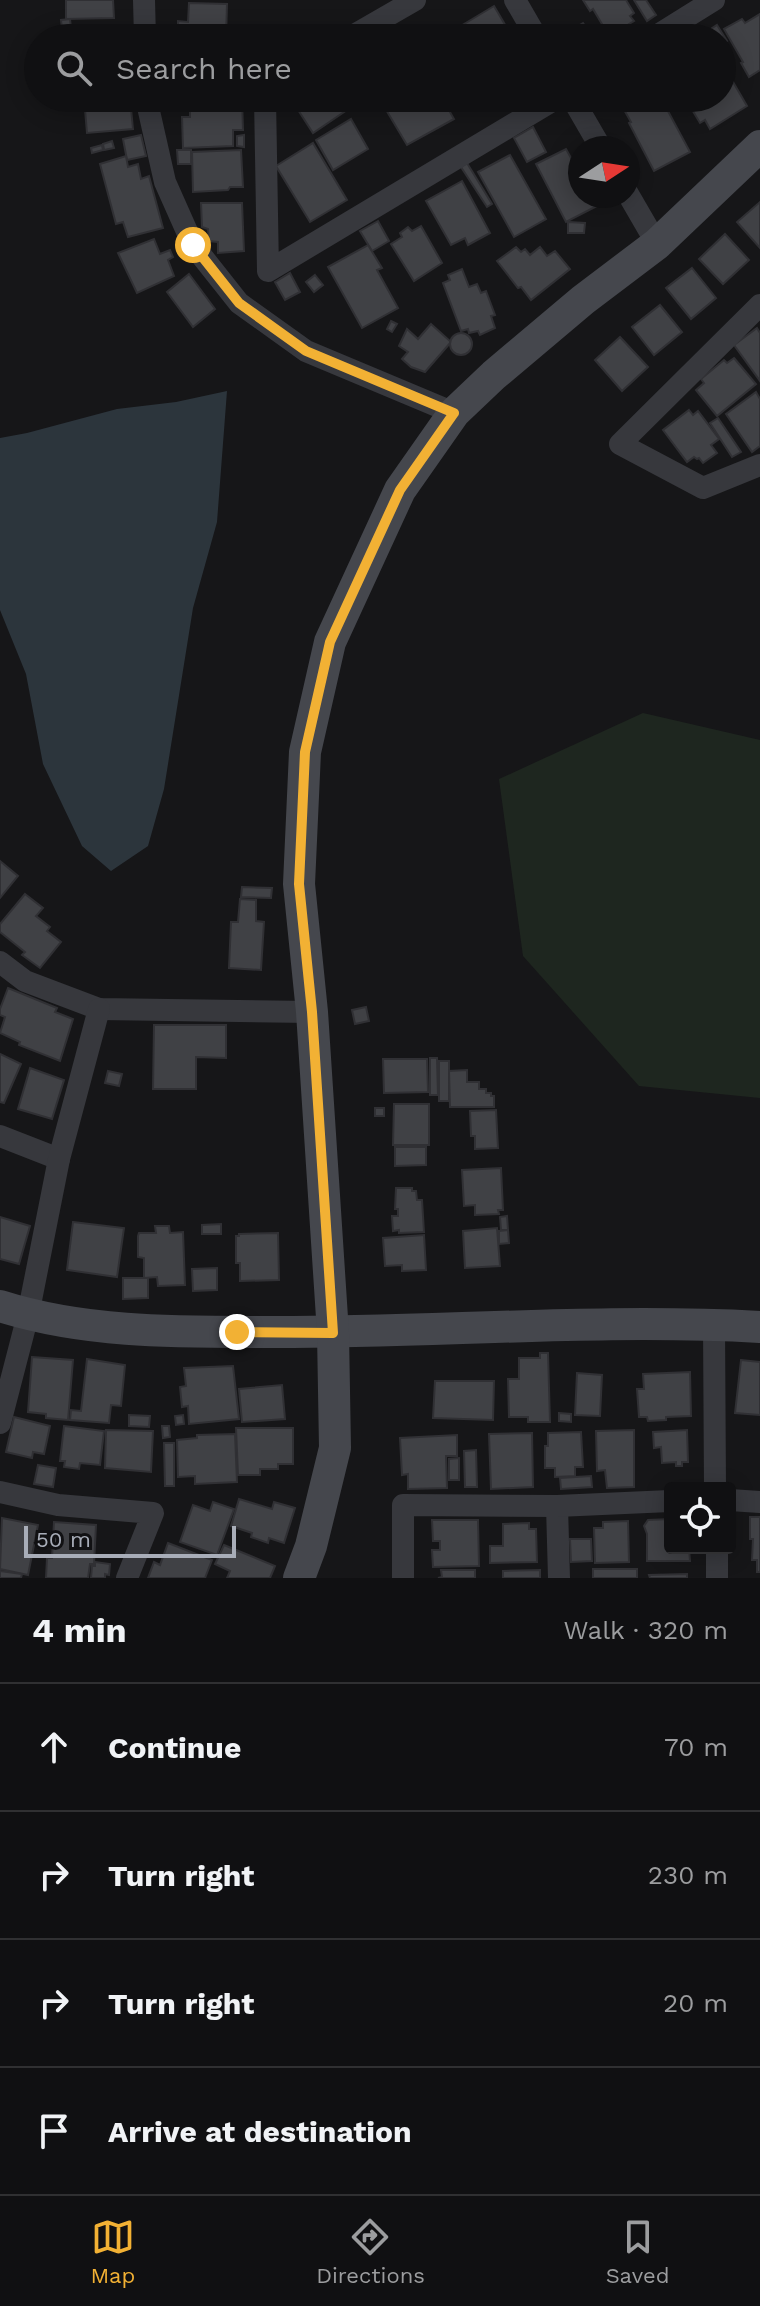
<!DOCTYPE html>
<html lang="en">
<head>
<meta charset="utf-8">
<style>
  body { margin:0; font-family:"Work Sans",sans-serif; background:#19191b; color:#f1f3f6 }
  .controls { position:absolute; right:24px; bottom:24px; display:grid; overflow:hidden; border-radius:8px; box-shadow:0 4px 20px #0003 }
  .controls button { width:72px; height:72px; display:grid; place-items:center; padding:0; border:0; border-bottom:2px solid #303032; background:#101012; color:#f1f3f6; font:40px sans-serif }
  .compass { position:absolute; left:568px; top:136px; width:72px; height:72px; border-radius:50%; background:#101012; box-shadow:0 4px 20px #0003; rotate:78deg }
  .scale { position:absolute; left:24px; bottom:20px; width:212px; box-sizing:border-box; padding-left:8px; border:4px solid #a8adb8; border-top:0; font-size:22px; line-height:28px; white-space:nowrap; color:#a8adb8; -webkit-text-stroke:6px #111113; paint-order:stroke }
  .stop { position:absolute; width:24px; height:24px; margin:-18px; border:6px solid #f2b134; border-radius:50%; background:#fff }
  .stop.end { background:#f2b134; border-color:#fff; box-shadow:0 2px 8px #0008 }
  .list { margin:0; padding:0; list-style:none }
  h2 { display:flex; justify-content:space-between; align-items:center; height:104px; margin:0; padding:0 32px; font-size:34px }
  h2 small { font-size:26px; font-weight:400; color:#9c9d9f }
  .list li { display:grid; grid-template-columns:52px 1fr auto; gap:24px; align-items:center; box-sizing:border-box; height:128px; padding:0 32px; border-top:2px solid #303032 }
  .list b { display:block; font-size:30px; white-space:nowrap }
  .list em { font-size:26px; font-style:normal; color:#9c9d9f }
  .icon { flex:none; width:44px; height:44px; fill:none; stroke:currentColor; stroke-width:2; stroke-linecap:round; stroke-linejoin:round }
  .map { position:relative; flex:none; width:760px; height:1578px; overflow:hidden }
  .search { position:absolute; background:#101012; box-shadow:0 4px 20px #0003; left:24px; right:24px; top:24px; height:88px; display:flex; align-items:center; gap:20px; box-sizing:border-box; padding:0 28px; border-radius:44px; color:#9c9d9f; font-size:30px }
  .sheet { height:616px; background:#101012 }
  nav { display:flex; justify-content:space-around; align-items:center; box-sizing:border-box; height:112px; border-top:2px solid #303032; background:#101012; font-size:22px; color:#9c9d9f }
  nav a { display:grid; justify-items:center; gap:4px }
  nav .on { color:#f2b134 }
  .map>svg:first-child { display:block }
</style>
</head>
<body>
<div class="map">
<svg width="760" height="1578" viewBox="0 0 760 1578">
  <rect width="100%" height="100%" fill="#161618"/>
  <path fill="#1e261f" d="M 643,713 L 760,740 L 760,1098 L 639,1086 L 523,956 L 499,779 Z"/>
  <path fill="#2c353c" d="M 227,391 L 217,522 L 193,608 L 164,789 L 148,846 L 111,871 L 82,846 L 43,764 L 26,674 L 0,610 L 0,438 L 27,433 L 117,409 L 176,402 Z"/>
  <g fill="#404145" stroke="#303034" stroke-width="2">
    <path d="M 66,0 L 113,0 L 114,18 L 66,19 Z"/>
    <path d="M 583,0 L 626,0 L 634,13 L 630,16 L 634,21 L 609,36 L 593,9 L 590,11 Z"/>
    <path d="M 634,0 L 646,0 L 656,15 L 647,21 Z"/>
    <path d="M 189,3 L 227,4 L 226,38 L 178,38 L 178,21 L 188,22 Z"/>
    <path d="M 494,6 L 513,38 L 465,38 L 459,27 Z"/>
    <path d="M 760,14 L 760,70 L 749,77 L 741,63 L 743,62 L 724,29 L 742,19 L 745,23 Z"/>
    <path d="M 70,19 L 71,28 L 62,29 L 61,20 Z"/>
    <path d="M 583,23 L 593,38 L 569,38 L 567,33 Z"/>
    <path d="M 717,25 L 727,41 L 722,44 L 722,38 L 710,38 L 706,32 Z"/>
    <path d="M 72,32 L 73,38 L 61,38 L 61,33 Z"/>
    <path d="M 722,63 L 747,106 L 710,129 L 705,120 L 700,123 L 685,98 L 722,98 Z"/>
    <path d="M 84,98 L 130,98 L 133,129 L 87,133 Z"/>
    <path d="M 242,98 L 243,130 L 233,130 L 233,146 L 183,148 L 182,117 L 190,117 L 190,99 Z"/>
    <path d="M 296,98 L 343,98 L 350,108 L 313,133 L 298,110 L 302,108 Z"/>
    <path d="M 379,98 L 442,98 L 454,119 L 407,145 Z"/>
    <path d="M 621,98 L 661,98 L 690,152 L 654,171 L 629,123 L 631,122 L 618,99 Z"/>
    <path d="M 351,119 L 368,149 L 333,170 L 316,140 Z"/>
    <path d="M 533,127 L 546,152 L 527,162 L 514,138 Z"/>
    <path d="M 141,135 L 146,156 L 127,160 L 123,139 Z"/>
    <path d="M 244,135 L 244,147 L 237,146 L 237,136 Z"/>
    <path d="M 112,141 L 114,148 L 104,150 L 103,144 Z"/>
    <path d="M 313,143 L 347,200 L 310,222 L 276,166 Z"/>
    <path d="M 102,145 L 103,150 L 92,153 L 91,148 Z"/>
    <path d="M 566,149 L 580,174 L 580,196 L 592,196 L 597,206 L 566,222 L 536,164 Z"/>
    <path d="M 177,150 L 191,150 L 191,164 L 178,164 Z"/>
    <path d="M 241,150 L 243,187 L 230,187 L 228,190 L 193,192 L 192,152 Z"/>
    <path d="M 510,155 L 546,219 L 514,237 L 478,172 Z"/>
    <path d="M 126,156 L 128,167 L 138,164 L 141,179 L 149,176 L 163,228 L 128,237 L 123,222 L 116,224 L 100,164 Z"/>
    <path d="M 467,163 L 492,204 L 487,207 L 461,167 Z"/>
    <path d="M 462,181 L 490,233 L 468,245 L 465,238 L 451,245 L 426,201 Z"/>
    <path d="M 760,202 L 760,248 L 737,222 Z"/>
    <path d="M 201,203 L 242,203 L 244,251 L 218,253 L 218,242 L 209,241 L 208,229 L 202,227 Z"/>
    <path d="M 378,221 L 389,241 L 372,251 L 360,231 Z"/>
    <path d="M 568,222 L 585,223 L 584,233 L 568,233 Z"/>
    <path d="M 421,226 L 442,263 L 414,281 L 391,244 L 402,237 L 400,233 L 408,227 L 412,231 Z"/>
    <path d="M 725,234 L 749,260 L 723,284 L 699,259 Z"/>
    <path d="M 154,239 L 160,254 L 170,250 L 173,257 L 168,260 L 174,276 L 137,293 L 118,253 Z"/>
    <path d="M 368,245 L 382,268 L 377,270 L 398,308 L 362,328 L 328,267 Z"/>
    <path d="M 516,247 L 521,252 L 525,249 L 530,255 L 540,247 L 547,256 L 555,251 L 570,269 L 531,300 L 521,287 L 518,288 L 497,261 Z"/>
    <path d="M 692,268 L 716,298 L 691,319 L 666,288 Z"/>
    <path d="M 462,269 L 469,287 L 477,284 L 481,293 L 486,291 L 495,315 L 491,316 L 495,328 L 480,335 L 478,331 L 469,333 L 468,329 L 461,331 L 443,283 L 450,280 L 448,275 Z"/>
    <path d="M 290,273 L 300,292 L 285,300 L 275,282 Z"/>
    <path d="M 189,274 L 215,309 L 193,327 L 167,292 Z"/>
    <path d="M 315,275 L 323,285 L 314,292 L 306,282 Z"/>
    <path d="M 660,305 L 682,332 L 654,355 L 632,327 Z"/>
    <path d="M 391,321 L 397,324 L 392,332 L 387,329 Z"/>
    <path d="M 431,324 L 451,342 L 425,372 L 411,367 L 402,359 L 408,352 L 399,346 L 407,329 L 418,339 Z"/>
    <path d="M 757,328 L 760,333 L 760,381 L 734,345 Z"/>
    <circle cx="461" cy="344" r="11"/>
    <path d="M 620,337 L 648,367 L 622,391 L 595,360 Z"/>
    <path d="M 734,358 L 756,384 L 717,416 L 696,390 L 704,383 L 701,379 L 724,360 L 727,363 Z"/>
    <path d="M 756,392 L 760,399 L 760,446 L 752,452 L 726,414 Z"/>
    <path d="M 689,410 L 693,415 L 698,411 L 719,439 L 711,445 L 717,453 L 703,463 L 699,458 L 697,459 L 694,457 L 687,462 L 663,430 Z"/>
    <path d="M 718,418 L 741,452 L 732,457 L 710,423 Z"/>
    <path d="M 0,861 L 18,876 L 0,898 Z"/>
    <path d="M 242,887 L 272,888 L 271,898 L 241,897 Z"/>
    <path d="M 25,894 L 43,908 L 36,916 L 50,927 L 47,931 L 61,942 L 40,968 L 22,955 L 25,952 L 0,932 L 0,924 Z"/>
    <path d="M 240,899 L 256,900 L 256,921 L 264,922 L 261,970 L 229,968 L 231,922 L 238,922 Z"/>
    <path d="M 8,988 L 57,1008 L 55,1012 L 73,1019 L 60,1061 L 19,1045 L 20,1042 L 0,1033 L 5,1017 L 0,1015 L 0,1009 Z"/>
    <path d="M 366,1007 L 369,1021 L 355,1024 L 352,1010 Z"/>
    <path d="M 154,1025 L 226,1025 L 226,1058 L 196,1057 L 196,1089 L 153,1089 Z"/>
    <path d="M 0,1054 L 21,1064 L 4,1103 L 0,1102 Z"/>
    <path d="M 430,1058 L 437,1058 L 438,1095 L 430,1095 Z"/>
    <path d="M 383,1059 L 427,1059 L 428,1092 L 384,1093 Z"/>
    <rect x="439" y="1061" width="10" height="40"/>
    <path d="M 30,1068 L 64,1080 L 52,1119 L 18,1109 Z"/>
    <path d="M 467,1070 L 467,1082 L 479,1082 L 479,1089 L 486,1089 L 486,1093 L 491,1093 L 491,1096 L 494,1096 L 494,1107 L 450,1107 L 449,1071 Z"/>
    <path d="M 108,1071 L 122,1074 L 119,1086 L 105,1083 Z"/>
    <path d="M 394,1104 L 429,1104 L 429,1145 L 393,1145 Z"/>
    <rect x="375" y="1108" width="9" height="8"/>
    <path d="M 496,1110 L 498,1148 L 475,1149 L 475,1136 L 471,1136 L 470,1111 Z"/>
    <path d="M 395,1147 L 426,1147 L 426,1165 L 395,1166 Z"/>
    <path d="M 501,1168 L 503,1210 L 498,1210 L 499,1214 L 475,1215 L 475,1205 L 464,1206 L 462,1170 Z"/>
    <path d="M 396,1188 L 412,1188 L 412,1191 L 416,1191 L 417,1200 L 422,1200 L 424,1232 L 399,1233 L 399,1230 L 393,1231 L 392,1216 L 398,1216 L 398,1209 L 395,1209 Z"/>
    <path d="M 507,1216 L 508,1230 L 501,1230 L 500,1217 Z"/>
    <path d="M 0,1217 L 30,1226 L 19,1264 L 0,1259 Z"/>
    <path d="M 73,1222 L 124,1228 L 117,1277 L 67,1270 Z"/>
    <path d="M 221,1224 L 221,1234 L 202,1234 L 202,1225 Z"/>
    <path d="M 155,1226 L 169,1226 L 170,1233 L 183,1232 L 185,1285 L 158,1286 L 157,1277 L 144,1278 L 144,1258 L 138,1257 L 138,1236 L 139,1233 L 156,1233 Z"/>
    <path d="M 497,1228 L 500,1266 L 465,1268 L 463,1231 Z"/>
    <path d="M 508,1230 L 509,1243 L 499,1244 L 499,1231 Z"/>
    <path d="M 278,1233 L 279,1280 L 240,1281 L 240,1263 L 236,1263 L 236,1236 L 239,1236 L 239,1234 Z"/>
    <path d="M 424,1235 L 426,1270 L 402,1271 L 402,1265 L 385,1266 L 383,1238 Z"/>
    <path d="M 217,1268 L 217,1290 L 193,1291 L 192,1269 Z"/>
    <path d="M 123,1278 L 148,1278 L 148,1298 L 123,1299 Z"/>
    <path d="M 540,1353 L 548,1353 L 550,1422 L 528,1422 L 528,1417 L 509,1417 L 508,1379 L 519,1379 L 519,1358 L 540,1358 Z"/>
    <path d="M 32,1357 L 73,1360 L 68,1420 L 46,1418 L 46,1414 L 28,1412 Z"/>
    <path d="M 87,1359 L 125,1365 L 121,1406 L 111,1405 L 109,1423 L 70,1420 L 71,1410 L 81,1411 Z"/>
    <path d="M 741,1360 L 760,1362 L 760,1415 L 735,1413 Z"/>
    <path d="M 233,1366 L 239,1419 L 189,1424 L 188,1406 L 182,1407 L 180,1387 L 186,1386 L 184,1368 Z"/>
    <path d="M 690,1372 L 691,1416 L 666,1417 L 666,1420 L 648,1421 L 647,1417 L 639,1417 L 637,1389 L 644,1389 L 643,1374 Z"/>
    <path d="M 577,1373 L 602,1375 L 600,1416 L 575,1415 Z"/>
    <path d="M 435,1381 L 494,1381 L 493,1420 L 433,1418 Z"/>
    <path d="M 282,1385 L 285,1419 L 242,1422 L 239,1389 Z"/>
    <path d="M 559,1413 L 571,1414 L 571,1422 L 559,1421 Z"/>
    <path d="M 129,1415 L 150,1416 L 149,1427 L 129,1426 Z"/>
    <path d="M 183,1415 L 184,1424 L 176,1425 L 175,1416 Z"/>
    <path d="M 14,1417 L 50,1426 L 44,1454 L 33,1452 L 32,1458 L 6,1452 Z"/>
    <path d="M 64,1426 L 104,1431 L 100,1465 L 80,1463 L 79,1469 L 64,1467 L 65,1461 L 60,1461 Z"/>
    <path d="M 162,1426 L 169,1426 L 170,1437 L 163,1438 Z"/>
    <path d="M 236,1428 L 293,1428 L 293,1464 L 278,1464 L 278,1469 L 260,1469 L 260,1475 L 238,1475 Z"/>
    <path d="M 106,1430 L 153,1431 L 151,1472 L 105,1468 Z"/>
    <path d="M 634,1430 L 634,1487 L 607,1488 L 605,1470 L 597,1471 L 596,1431 Z"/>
    <path d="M 687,1430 L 688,1462 L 682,1462 L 682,1466 L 676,1466 L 676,1462 L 662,1463 L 661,1447 L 654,1448 L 653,1432 Z"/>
    <path d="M 581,1432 L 583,1467 L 575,1467 L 575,1476 L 555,1477 L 555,1468 L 545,1468 L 545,1446 L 548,1446 L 548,1433 Z"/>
    <path d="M 532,1433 L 533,1487 L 491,1489 L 489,1434 Z"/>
    <path d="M 235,1434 L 237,1482 L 195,1484 L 195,1476 L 178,1477 L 177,1440 L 197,1438 L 197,1435 Z"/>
    <path d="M 457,1435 L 457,1456 L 446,1456 L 447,1488 L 408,1489 L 408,1474 L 402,1475 L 400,1438 Z"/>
    <path d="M 164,1443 L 174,1443 L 174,1486 L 165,1486 Z"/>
    <path d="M 476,1450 L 477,1487 L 465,1487 L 464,1451 Z"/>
    <path d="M 459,1458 L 459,1480 L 449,1480 L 449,1459 Z"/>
    <path d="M 38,1465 L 56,1468 L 53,1487 L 34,1484 Z"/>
    <path d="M 591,1476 L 592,1487 L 561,1489 L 560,1478 Z"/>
    <path d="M 239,1499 L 272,1509 L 274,1502 L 295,1508 L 284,1543 L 269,1538 L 268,1543 L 251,1537 L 252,1533 L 231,1526 Z"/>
    <path d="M 213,1502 L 234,1509 L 217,1555 L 180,1542 L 193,1505 L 210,1511 Z"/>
    <path d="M 750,1517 L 760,1517 L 760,1572 L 757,1572 L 757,1560 L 752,1560 L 753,1539 L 750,1539 Z"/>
    <path d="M 2,1518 L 38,1525 L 28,1575 L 0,1569 Z"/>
    <path d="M 670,1519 L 670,1548 L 689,1548 L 690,1561 L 647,1561 L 647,1534 L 644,1526 L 648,1520 Z"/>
    <path d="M 432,1520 L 478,1520 L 479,1566 L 433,1567 L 432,1550 L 440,1550 L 440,1541 L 433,1541 Z"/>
    <path d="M 628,1521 L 629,1562 L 595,1563 L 594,1528 L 603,1528 L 603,1522 Z"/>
    <path d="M 54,1522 L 96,1525 L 94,1564 L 90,1564 L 88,1578 L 46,1578 L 47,1558 L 52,1558 Z"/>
    <path d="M 529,1523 L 529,1529 L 536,1529 L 537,1562 L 490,1563 L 490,1546 L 503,1546 L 503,1524 Z"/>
    <path d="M 570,1539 L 591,1539 L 592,1561 L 571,1562 Z"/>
    <path d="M 168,1543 L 212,1560 L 205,1578 L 148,1578 L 154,1562 L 160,1565 Z"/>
    <path d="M 224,1545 L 275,1566 L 270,1578 L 227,1578 L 230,1571 L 215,1564 Z"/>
    <path d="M 95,1562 L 110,1564 L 109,1575 L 105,1574 L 105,1578 L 91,1578 L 92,1566 L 95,1566 Z"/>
    <rect x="593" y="1569" width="44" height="9"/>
    <path d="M 441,1570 L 475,1570 L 475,1578 L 438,1578 L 442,1577 Z"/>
    <path d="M 540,1570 L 540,1578 L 503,1578 L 503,1571 Z"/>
    <path d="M 0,1571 L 22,1574 L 21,1578 L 0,1578 Z"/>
    <path d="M 687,1574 L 687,1578 L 650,1578 L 649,1575 Z"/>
  </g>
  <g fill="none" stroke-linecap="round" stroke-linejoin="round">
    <g stroke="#37383d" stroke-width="22">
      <path d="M 144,0 L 145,38"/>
      <path d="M 515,0 L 537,38"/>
      <path d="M 349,38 L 415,0"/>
      <path d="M 653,38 L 714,0"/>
      <path d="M 146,98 L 165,182 L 193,245 L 239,303 L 306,351 L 454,413"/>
      <path d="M 265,98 L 268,271 L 557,98"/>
      <path d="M 572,98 L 601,148"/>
      <path d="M 628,194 L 657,244"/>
      <path d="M 760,305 L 620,444 L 703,488 L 760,465"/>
      <path d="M 0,962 L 25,981 L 99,1009 L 312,1012"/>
      <path d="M 0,1136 L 59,1159"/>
      <path d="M 714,1325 L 715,1488"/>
      <path d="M 0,1423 L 28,1315 L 59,1159 L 99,1009"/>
      <path d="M 0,1492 L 58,1505 L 153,1513 L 127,1578"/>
      <path d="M 730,1500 L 760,1502"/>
      <path d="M 557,1506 L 559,1578"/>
      <path d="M 717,1548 L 717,1578"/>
      <path d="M 403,1578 L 403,1505 L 557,1506 L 670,1501"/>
    </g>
    <g stroke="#45474d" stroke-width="32">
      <path d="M 0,1306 C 85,1333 176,1332 264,1332 C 429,1333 595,1318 760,1327"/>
      <path d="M 299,1578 L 311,1546 L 335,1448 L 333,1333 L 312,1012 L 299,884 L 305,752 L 330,642 L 400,490 L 454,413 L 494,375 L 583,300 L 657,244 L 760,146"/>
    </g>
  </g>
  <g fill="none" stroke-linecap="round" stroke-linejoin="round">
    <path stroke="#f2b134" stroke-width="10" d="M 193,245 L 239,303 L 306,351 L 454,413 L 400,490 L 330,642 L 305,752 L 299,884 L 312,1012 L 333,1333 L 237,1332"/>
  </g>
</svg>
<div class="controls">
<button><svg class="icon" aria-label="locate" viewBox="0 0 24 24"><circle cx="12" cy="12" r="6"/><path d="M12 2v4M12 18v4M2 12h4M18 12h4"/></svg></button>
</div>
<svg class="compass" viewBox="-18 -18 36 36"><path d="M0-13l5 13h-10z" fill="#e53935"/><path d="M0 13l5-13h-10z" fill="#9c9d9f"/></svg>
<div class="scale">50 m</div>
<div class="stop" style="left:193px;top:245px"></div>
<div class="stop end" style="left:237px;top:1332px"></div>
<div class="search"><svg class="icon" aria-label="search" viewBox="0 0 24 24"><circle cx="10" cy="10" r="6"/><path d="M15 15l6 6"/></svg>Search here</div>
</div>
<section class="sheet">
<h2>4 min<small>Walk · 320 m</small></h2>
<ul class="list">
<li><svg class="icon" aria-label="ahead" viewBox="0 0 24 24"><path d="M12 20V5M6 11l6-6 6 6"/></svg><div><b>Continue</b></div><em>70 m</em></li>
<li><svg class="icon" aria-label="right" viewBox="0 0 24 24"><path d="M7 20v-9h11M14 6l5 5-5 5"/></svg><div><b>Turn right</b></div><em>230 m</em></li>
<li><svg class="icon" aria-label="right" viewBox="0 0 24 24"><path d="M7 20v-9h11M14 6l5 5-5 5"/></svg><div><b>Turn right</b></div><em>20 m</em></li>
<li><svg class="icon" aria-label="arrive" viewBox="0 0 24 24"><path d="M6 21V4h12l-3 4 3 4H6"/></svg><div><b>Arrive at destination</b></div></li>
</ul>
</section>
<nav>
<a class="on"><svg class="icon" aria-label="map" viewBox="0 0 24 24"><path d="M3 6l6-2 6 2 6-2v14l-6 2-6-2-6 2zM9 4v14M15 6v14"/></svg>Map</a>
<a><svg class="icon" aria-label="directions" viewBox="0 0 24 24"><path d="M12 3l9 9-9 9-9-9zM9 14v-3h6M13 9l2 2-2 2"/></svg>Directions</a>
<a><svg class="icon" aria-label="saved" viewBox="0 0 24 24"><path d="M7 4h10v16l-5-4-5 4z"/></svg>Saved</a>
</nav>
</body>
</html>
